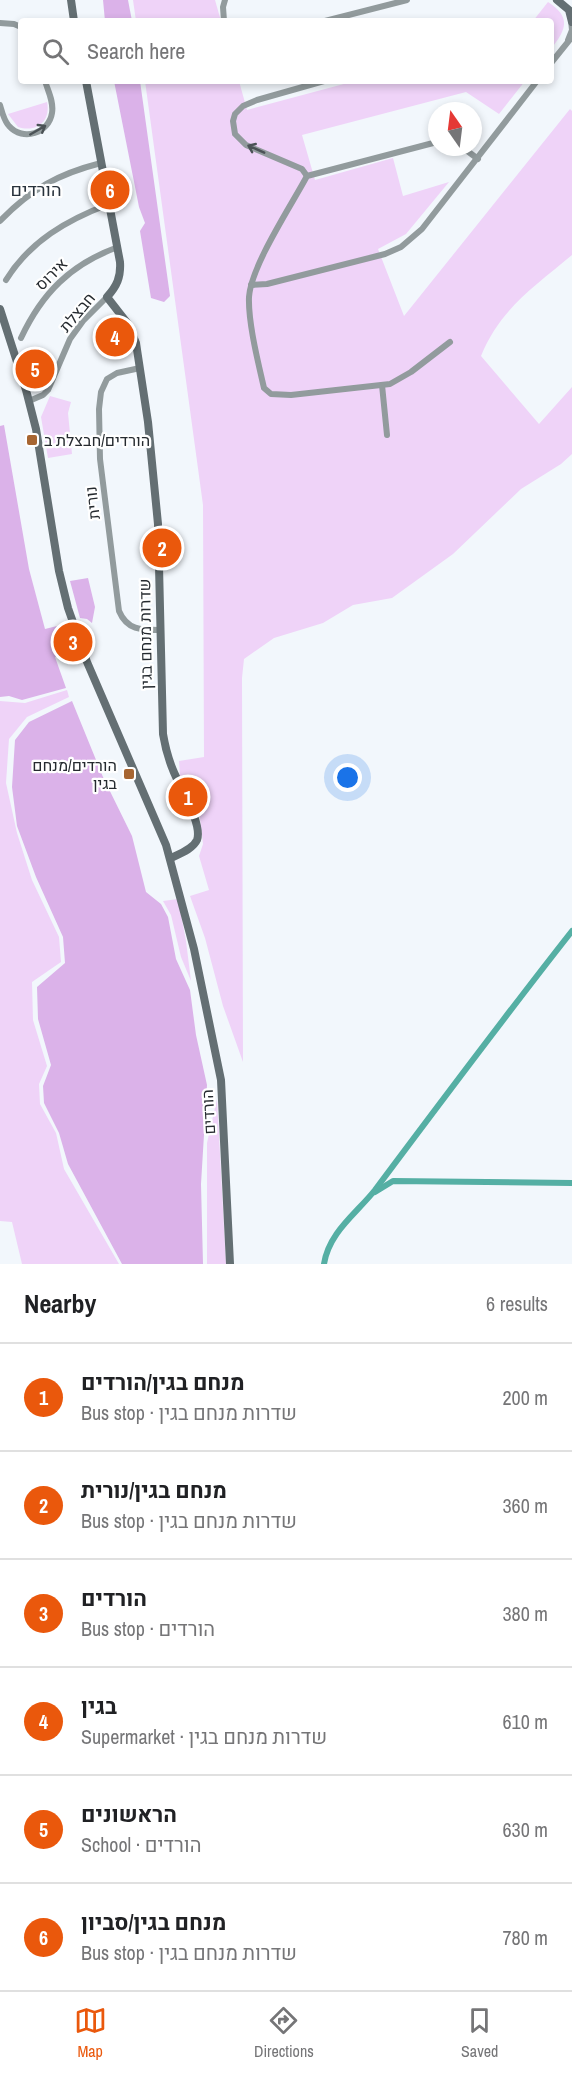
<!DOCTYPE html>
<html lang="en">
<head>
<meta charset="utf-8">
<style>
  body { margin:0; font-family:"Archivo Narrow",Heebo,sans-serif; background:#f6f6f6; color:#202124 }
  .compass { position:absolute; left:428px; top:102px; width:54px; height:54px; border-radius:50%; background:#fff; box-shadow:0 3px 9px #0003; rotate:346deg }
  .you { position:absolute; left:348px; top:778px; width:21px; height:21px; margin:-15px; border:4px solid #fff; border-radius:50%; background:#1a73e8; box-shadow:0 0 0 9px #1a73e833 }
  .badge { display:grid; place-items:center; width:39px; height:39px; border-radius:50%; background:#ea580c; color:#fff; font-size:20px; font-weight:700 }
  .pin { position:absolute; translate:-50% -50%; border:3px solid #fff; box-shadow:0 2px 6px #0006 }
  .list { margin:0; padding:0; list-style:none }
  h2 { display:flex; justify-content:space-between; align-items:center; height:78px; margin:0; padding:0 24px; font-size:26px }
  h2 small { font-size:20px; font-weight:400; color:#757577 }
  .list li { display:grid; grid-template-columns:39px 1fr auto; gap:18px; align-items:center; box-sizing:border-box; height:108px; padding:0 24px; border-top:2px solid #e0e0e0 }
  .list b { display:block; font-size:22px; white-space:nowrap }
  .list p { margin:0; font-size:20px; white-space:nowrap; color:#757577 }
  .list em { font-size:20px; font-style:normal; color:#757577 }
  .icon { flex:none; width:33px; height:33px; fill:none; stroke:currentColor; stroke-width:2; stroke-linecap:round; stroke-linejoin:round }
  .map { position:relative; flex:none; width:572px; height:1264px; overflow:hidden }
  .search { position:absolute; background:#fff; box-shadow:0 3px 9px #0003; left:18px; right:18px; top:18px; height:66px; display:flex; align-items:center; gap:15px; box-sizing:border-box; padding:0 21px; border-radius:6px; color:#757577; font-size:22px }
  .sheet { height:726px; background:#fff }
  nav { display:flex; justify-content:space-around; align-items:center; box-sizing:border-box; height:84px; border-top:2px solid #e0e0e0; background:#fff; font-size:16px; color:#757577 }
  nav a { display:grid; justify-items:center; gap:3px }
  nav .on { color:#ea580c }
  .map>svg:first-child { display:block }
</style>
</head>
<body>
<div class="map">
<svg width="572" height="1264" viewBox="0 0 572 1264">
  <rect width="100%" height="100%" fill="#f2f7fc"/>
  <g fill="#efd3f8">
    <path d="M 133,0 L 215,0 L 221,21 L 136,21 Z"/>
    <path d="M 548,2 C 571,17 567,29 551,49 L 551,21 L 533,21 Z"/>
    <path d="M 145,81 L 239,81 L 247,110 L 355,81 L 525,81 L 499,114 L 466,92 L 302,135 L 315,180 L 393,158 L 403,196 L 449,182 L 406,234 L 378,249 L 404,316 L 570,109 L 572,111 L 572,255 C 534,287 500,309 481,356 L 539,424 L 572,387 L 572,454 L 561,464 L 521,489 L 453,554 L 392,598 L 353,605 L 323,623 L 274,638 L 244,659 L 242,678 L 243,1062 L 223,1006 L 205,938 L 190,896 L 209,890 L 199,856 L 203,844 L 200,818 L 180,776 L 179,761 L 204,757 L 203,505 Z"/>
    <path d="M 47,102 C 51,121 37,133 18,127 L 8,114 Z"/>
    <path d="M 50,396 L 71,402 L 68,413 L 72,454 L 48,458 L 41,417 Z"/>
    <path d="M 67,690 L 69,697 L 27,717 L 9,739 L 6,783 L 17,833 L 32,880 L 59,937 L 61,962 L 32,982 L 33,1020 L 47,1066 L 39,1084 L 40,1104 L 56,1133 L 64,1169 L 119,1264 L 22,1264 L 12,1222 L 0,1221 L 0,701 L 25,703 Z"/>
    <path d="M 178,899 L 186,941 L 191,981 L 181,957 L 171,915 L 163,901 Z"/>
    <path d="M 217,1099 L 226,1264 L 207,1264 L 207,1143 Z"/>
  </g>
  <g fill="#dbb2e9">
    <path d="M 103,0 L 128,0 L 132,21 L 105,21 Z"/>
    <path d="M 114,81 L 140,81 L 170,296 L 164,302 L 151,298 L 140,231 L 145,223 L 139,207 Z"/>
    <path d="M 4,425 L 29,569 L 45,629 L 65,624 L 74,651 L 55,657 L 66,688 L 22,700 L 9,696 L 0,697 L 0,426 Z"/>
    <path d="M 88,578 L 95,607 L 92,623 L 87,619 L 80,618 L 70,581 Z"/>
    <path d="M 72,701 L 103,777 L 132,836 L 146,892 L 161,904 L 168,917 L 176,959 L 190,990 L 196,1035 L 207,1085 L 201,1184 L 203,1264 L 122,1264 L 68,1164 L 59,1133 L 44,1103 L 43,1086 L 51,1065 L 38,1019 L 37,987 L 65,963 L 63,937 L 36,877 L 17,826 L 12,787 L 15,740 L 29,722 Z"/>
  </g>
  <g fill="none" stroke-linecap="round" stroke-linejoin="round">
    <g stroke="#55afa4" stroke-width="6">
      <path d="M 375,1192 L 393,1181 L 572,1183"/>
      <path d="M 324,1264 C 329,1232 356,1214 375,1190 C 440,1103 505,1016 572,931"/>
    </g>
    <g stroke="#929b9d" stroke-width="6">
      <path d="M 224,21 L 223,7 L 225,0"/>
      <path d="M 325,21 L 407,0"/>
      <path d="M 0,23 L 14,24 L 21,27"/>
      <path d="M 568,40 L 572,30 L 571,20"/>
      <path d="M 551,63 L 572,37"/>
      <path d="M 0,105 C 2,112 4,121 9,126 C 23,142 49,133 52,113 C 54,102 48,91 45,81"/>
      <path d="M 437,142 L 307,176 C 291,206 251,266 249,297 C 248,322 258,362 264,388 L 271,394 L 291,395 L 390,384 L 411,372 L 450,342"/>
      <path d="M 462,147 L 478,159"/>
      <path d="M 307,176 L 302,169 L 246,145 L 235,134 L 233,121 L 235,114 L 243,106 L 257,100 L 324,81"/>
      <path d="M 0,221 C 31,189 58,174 101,163"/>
      <path d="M 6,280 C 30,241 67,220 109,204"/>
      <path d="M 251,285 L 267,284 L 385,254 L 401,247 L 422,229 L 537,81"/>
      <path d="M 21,338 C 42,293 71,264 118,247"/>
      <path d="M 140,368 L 117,373 L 107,379 L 101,392 L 99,409 L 100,459 L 119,611 C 127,630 141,630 159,630"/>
      <path d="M 382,385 L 387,435"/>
      <path d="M 29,401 L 43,395 L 48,390 L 70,339 L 83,321 L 107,297"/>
    </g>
    <g stroke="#646f73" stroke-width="8">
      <path d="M 71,0 L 74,21"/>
      <path d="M 557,0 L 569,10 L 572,22"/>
      <path d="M 86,81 L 120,262 C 121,277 117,286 107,297 L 128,324 L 136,343 L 148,422 L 158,524 L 163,734 C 165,746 168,758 173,770 C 179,786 203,824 197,840 C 193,849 179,854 171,858"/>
      <path d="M 0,309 L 26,390 L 36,429 L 59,571 L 68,608 L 87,662 L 166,845 L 194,949 L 221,1080 L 230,1264"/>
    </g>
  </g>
  <defs><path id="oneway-shaft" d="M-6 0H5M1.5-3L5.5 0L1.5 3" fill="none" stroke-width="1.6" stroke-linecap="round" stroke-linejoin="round" transform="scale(1.5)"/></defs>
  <g stroke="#4b5256">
    <use href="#oneway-shaft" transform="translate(38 130) rotate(-30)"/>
    <use href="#oneway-shaft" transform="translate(256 149) rotate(-156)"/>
  </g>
  <g fill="#a76531" stroke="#fff" stroke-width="2">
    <rect x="26" y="434" width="12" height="12" rx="3"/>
    <rect x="123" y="768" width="12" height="12" rx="3"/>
  </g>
  <g text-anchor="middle" stroke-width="4.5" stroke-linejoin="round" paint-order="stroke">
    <g font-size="16" fill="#252a2f" stroke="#fff">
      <text transform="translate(51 274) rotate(-45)" y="6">אירוס</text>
      <text transform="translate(77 312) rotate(-50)" y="6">חבצלת</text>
      <text transform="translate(92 503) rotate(-97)" y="6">נורית</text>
      <text transform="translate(145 634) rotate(-91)" y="6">שדרות מנחם בגין</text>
      <text transform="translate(208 1112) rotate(-93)" y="6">הורדים</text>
    </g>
    <g font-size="16" fill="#252a2f" stroke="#fff" text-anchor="start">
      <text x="44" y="446">הורדים/חבצלת ב</text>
      <text x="117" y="771" text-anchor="end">הורדים/מנחם<tspan x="117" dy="18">בגין</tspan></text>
    </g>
    <g font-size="18" fill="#28323c" stroke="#fff">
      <text x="36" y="196">הורדים</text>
    </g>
  </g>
</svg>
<svg class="compass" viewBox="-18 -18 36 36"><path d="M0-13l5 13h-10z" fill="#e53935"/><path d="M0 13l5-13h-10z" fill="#757577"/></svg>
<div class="you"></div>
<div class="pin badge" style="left:188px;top:797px">1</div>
<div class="pin badge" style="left:162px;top:548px">2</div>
<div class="pin badge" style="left:73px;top:642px">3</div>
<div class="pin badge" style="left:115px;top:337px">4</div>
<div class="pin badge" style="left:35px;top:369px">5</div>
<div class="pin badge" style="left:110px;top:190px">6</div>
<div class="search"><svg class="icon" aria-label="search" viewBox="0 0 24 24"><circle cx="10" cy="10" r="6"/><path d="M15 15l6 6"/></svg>Search here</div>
</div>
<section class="sheet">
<h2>Nearby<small>6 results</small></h2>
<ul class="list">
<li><span class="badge">1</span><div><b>מנחם בגין/הורדים</b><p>Bus stop · שדרות מנחם בגין</p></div><em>200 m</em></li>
<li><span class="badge">2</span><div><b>מנחם בגין/נורית</b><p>Bus stop · שדרות מנחם בגין</p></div><em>360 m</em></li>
<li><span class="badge">3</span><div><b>הורדים</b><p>Bus stop · הורדים</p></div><em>380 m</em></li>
<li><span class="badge">4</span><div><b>בגין</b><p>Supermarket · שדרות מנחם בגין</p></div><em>610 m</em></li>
<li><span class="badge">5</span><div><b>הראשונים</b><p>School · הורדים</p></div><em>630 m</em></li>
<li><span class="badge">6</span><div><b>מנחם בגין/סביון</b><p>Bus stop · שדרות מנחם בגין</p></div><em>780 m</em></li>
</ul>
</section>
<nav>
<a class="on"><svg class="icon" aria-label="map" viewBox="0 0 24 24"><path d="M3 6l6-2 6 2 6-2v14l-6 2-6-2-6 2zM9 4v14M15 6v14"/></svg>Map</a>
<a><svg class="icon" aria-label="directions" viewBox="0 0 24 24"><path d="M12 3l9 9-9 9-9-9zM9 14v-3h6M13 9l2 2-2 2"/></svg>Directions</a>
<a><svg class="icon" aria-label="saved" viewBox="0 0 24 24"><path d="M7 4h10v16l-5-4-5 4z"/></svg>Saved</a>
</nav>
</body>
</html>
